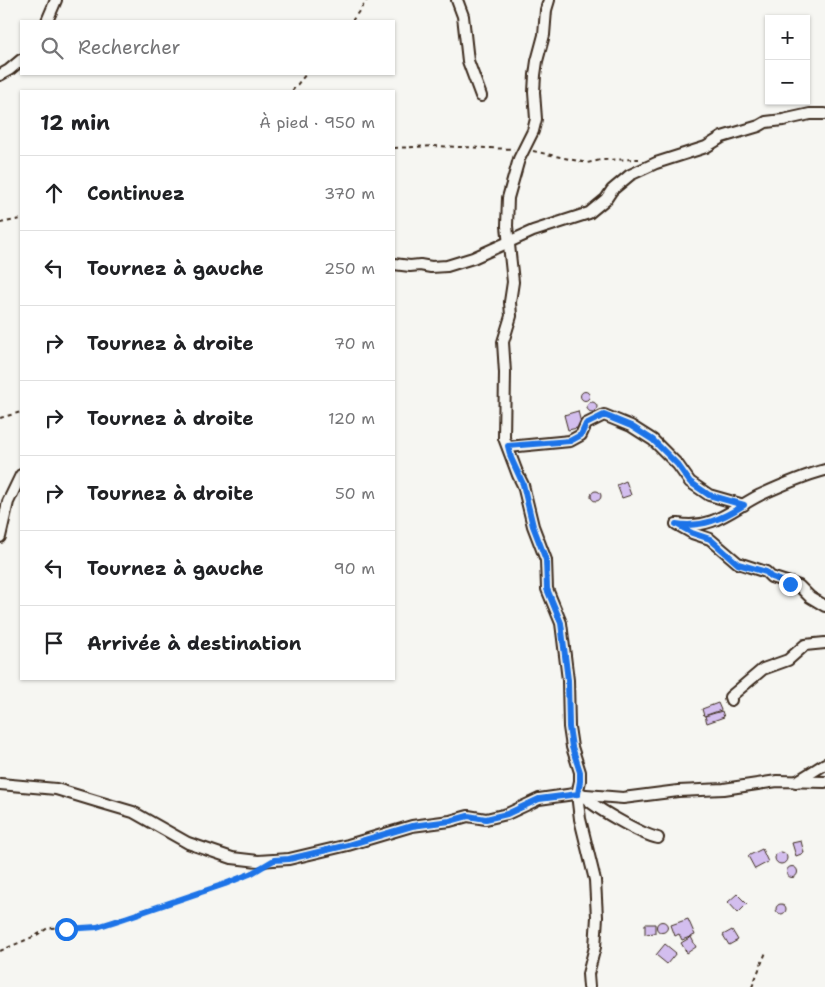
<!DOCTYPE html>
<html lang="fr">
<head>
<meta charset="utf-8">
<style>
  body { margin:0; font-family:"Shantell Sans",sans-serif; background:#f2f2f2; color:#202124 }
  .controls { position:absolute; right:15px; top:15px; display:grid; overflow:hidden; border-radius:0px; box-shadow:0 1px 4px #0004 }
  .controls button { width:45px; height:45px; display:grid; place-items:center; padding:0; border:0; border-bottom:1px solid #e0e0e0; background:#fff; color:#202124; font:25px sans-serif }
  .stop { position:absolute; width:15px; height:15px; margin:-11px; border:4px solid #1a73e8; border-radius:50%; background:#fff }
  .stop.end { background:#1a73e8; border-color:#fff; box-shadow:0 1px 5px #0008 }
  .list { margin:0; padding:0; list-style:none }
  h2 { display:flex; justify-content:space-between; align-items:center; height:65px; margin:0; padding:0 20px; font-size:21px }
  h2 small { font-size:16px; font-weight:400; color:#757577 }
  .list li { display:grid; grid-template-columns:32px 1fr auto; gap:15px; align-items:center; box-sizing:border-box; height:75px; padding:0 20px; border-top:1px solid #e0e0e0 }
  .list b { display:block; font-size:19px; white-space:nowrap }
  .list em { font-size:16px; font-style:normal; color:#757577 }
  .icon { flex:none; width:28px; height:28px; fill:none; stroke:currentColor; stroke-width:2; stroke-linecap:round; stroke-linejoin:round }
  .map { position:relative; flex:none; width:825px; height:987px; overflow:hidden }
  .search { position:absolute; background:#fff; box-shadow:0 1px 4px #0004; left:20px; top:20px; width:375px; height:55px; display:flex; align-items:center; gap:12px; box-sizing:border-box; padding:0 18px; border-radius:0px; color:#757577; font-size:19px }
  .panel { position:absolute; background:#fff; box-shadow:0 1px 4px #0004; left:20px; top:90px; width:375px; height:590px; border-radius:0px }
  .map>svg:first-child { display:block }
</style>
</head>
<body>
<div class="map">
<svg width="825" height="987" viewBox="0 0 825 987">
  <rect width="100%" height="100%" fill="#f6f6f2"/>
  <filter id="ink" filterUnits="userSpaceOnUse"><feTurbulence type="fractalNoise" baseFrequency=".02" numOctaves="2"/><feDisplacementMap in="SourceGraphic" scale="10" xChannelSelector="R" yChannelSelector="G"/><feConvolveMatrix kernelMatrix="1 2 1 2 8 2 1 2 1" color-interpolation-filters="sRGB"/></filter>
  <g filter="url(#ink)">
    <g fill="#d3beee" stroke="#3b2a1e">
      <circle cx="585" cy="396" r="4.5"/>
      <circle cx="592" cy="407" r="5"/>
      <path d="M 578,411 L 582,427 L 568,430 L 564,415 Z"/>
      <path d="M 626,481 L 631,495 L 622,498 L 617,485 Z"/>
      <circle cx="596" cy="496" r="5"/>
      <path d="M 718,703 L 721,710 L 704,716 L 702,709 Z"/>
      <path d="M 722,711 L 724,717 L 707,723 L 705,716 Z"/>
      <path d="M 801,841 L 804,853 L 796,856 L 792,843 Z"/>
      <path d="M 762,849 L 768,862 L 755,869 L 748,856 Z"/>
      <circle cx="781" cy="858" r="6"/>
      <circle cx="792" cy="872" r="5.5"/>
      <path d="M 737,894 L 747,904 L 738,913 L 728,902 Z"/>
      <circle cx="781" cy="909" r="5"/>
      <path d="M 688,919 L 695,935 L 682,940 L 679,934 L 675,936 L 671,925 Z"/>
      <circle cx="662" cy="927" r="5.5"/>
      <path d="M 645,924 L 655,924 L 655,933 L 645,934 Z"/>
      <path d="M 732,930 L 738,940 L 729,945 L 723,935 Z"/>
      <path d="M 691,937 L 696,947 L 687,953 L 681,943 Z"/>
      <path d="M 665,944 L 676,953 L 667,964 L 656,955 Z"/>
    </g>
    <g fill="none" stroke-linecap="round" stroke-linejoin="round">
      <defs>
        <g id="street">
          <path d="M 457,0 L 463,16 L 468,61 L 481,96"/>
          <path d="M 549,0 L 546,10 L 544,35 L 537,61 L 535,75 L 534,92 L 536,119 L 533,131 L 519,159 L 508,198 L 507,226 L 513,282 L 510,302 L 511,316 L 503,342 L 505,373 L 504,438 L 518,475 L 523,485 L 533,526 L 546,560 L 547,589 L 561,623 L 568,680 L 569,727 L 572,747 L 580,772 L 580,781 L 577,794 L 580,819 L 595,880 L 597,917 L 595,947 L 588,974 L 589,987"/>
          <path d="M 47,21 L 56,0"/>
          <path d="M 0,75 L 9,70 L 21,60"/>
          <path d="M 394,264 L 410,266 L 420,265 L 431,267 L 447,266 L 473,258 L 533,231 L 589,213 L 606,199 L 612,190 L 630,175 L 656,163 L 706,147 L 722,137 L 759,126 L 766,122 L 783,120 L 810,114 L 825,114"/>
          <path d="M 508,447 L 570,441 L 581,435 L 586,424 L 604,415 L 631,426 L 653,440 L 678,465 L 690,482 L 709,495 L 744,505"/>
          <path d="M 676,524 L 692,533 L 710,539 L 738,563 L 766,572 L 771,577 L 799,586 L 810,597 L 825,606"/>
          <path d="M 678,524 C 713,530 732,509 760,495 C 782,485 802,476 825,470"/>
          <path d="M 0,537 L 8,502 L 21,475"/>
          <path d="M 731,700 L 730,697 L 763,669 L 788,660 L 805,645 L 825,643"/>
          <path d="M 796,782 L 825,764"/>
          <path d="M 0,784 L 56,789 L 99,802 L 133,812 L 188,843 L 232,858 L 258,861 L 289,859 L 348,845 L 412,826 L 450,821 L 468,816 L 486,819 L 507,814 L 539,799 L 574,794 L 623,798 L 678,791 L 724,789 L 777,781 L 825,782"/>
          <path d="M 582,794 C 590,806 643,835 658,838"/>
        </g>
      </defs>
      <use href="#street" stroke="#3b2a1e" stroke-width="14"/>
      <g stroke="#3b2a1e" stroke-width="2" stroke-dasharray="4 4" stroke-linecap="butt">
        <path d="M 352,21 L 367,0"/>
        <path d="M 292,91 L 306,74"/>
        <path d="M 394,148 L 434,146 L 514,149"/>
        <path d="M 533,151 L 587,163 L 601,160 L 639,159"/>
        <path d="M 0,223 L 21,219"/>
        <path d="M 0,418 L 21,412"/>
        <path d="M 0,951 L 35,936 L 48,928 L 97,927 L 225,884 L 257,870"/>
        <path d="M 752,987 L 766,952"/>
      </g>
      <use href="#street" stroke="#f6f6f2" stroke-width="10"/>
    </g>
  </g>
  <g fill="none" stroke-linecap="round" stroke-linejoin="round" filter="url(#ink)">
    <path stroke="#1a73e8" stroke-width="6" d="M 66,929 L 97,927 L 119,920 L 225,884 L 252,873 L 274,860 L 289,859 L 348,845 L 412,826 L 450,821 L 468,816 L 486,819 L 507,814 L 539,799 L 578,794 L 580,781 L 580,772 L 572,747 L 569,727 L 568,680 L 561,623 L 547,589 L 546,560 L 533,526 L 523,484 L 511,458 L 508,446 L 570,441 L 581,435 L 586,424 L 604,415 L 631,426 L 653,440 L 678,465 L 690,482 L 709,495 L 744,505 C 722,519 702,528 676,524 L 692,533 L 710,539 L 738,564 L 766,572 L 771,577 L 790,584"/>
  </g>
</svg>
<div class="controls">
<button>+</button>
<button>−</button>
</div>
<div class="stop" style="left:66px;top:929px"></div>
<div class="stop end" style="left:790px;top:584px"></div>
<div class="search"><svg class="icon" aria-label="search" viewBox="0 0 24 24"><circle cx="10" cy="10" r="6"/><path d="M15 15l6 6"/></svg>Rechercher</div>
<section class="panel">
<h2>12 min<small>À pied · 950 m</small></h2>
<ul class="list">
<li><svg class="icon" aria-label="ahead" viewBox="0 0 24 24"><path d="M12 20V5M6 11l6-6 6 6"/></svg><div><b>Continuez</b></div><em>370 m</em></li>
<li><svg class="icon" aria-label="left" viewBox="0 0 24 24"><path d="M17 20v-9H6M10 6l-5 5 5 5"/></svg><div><b>Tournez à gauche</b></div><em>250 m</em></li>
<li><svg class="icon" aria-label="right" viewBox="0 0 24 24"><path d="M7 20v-9h11M14 6l5 5-5 5"/></svg><div><b>Tournez à droite</b></div><em>70 m</em></li>
<li><svg class="icon" aria-label="right" viewBox="0 0 24 24"><path d="M7 20v-9h11M14 6l5 5-5 5"/></svg><div><b>Tournez à droite</b></div><em>120 m</em></li>
<li><svg class="icon" aria-label="right" viewBox="0 0 24 24"><path d="M7 20v-9h11M14 6l5 5-5 5"/></svg><div><b>Tournez à droite</b></div><em>50 m</em></li>
<li><svg class="icon" aria-label="left" viewBox="0 0 24 24"><path d="M17 20v-9H6M10 6l-5 5 5 5"/></svg><div><b>Tournez à gauche</b></div><em>90 m</em></li>
<li><svg class="icon" aria-label="arrive" viewBox="0 0 24 24"><path d="M6 21V4h12l-3 4 3 4H6"/></svg><div><b>Arrivée à destination</b></div></li>
</ul>
</section>
</div>
</body>
</html>
